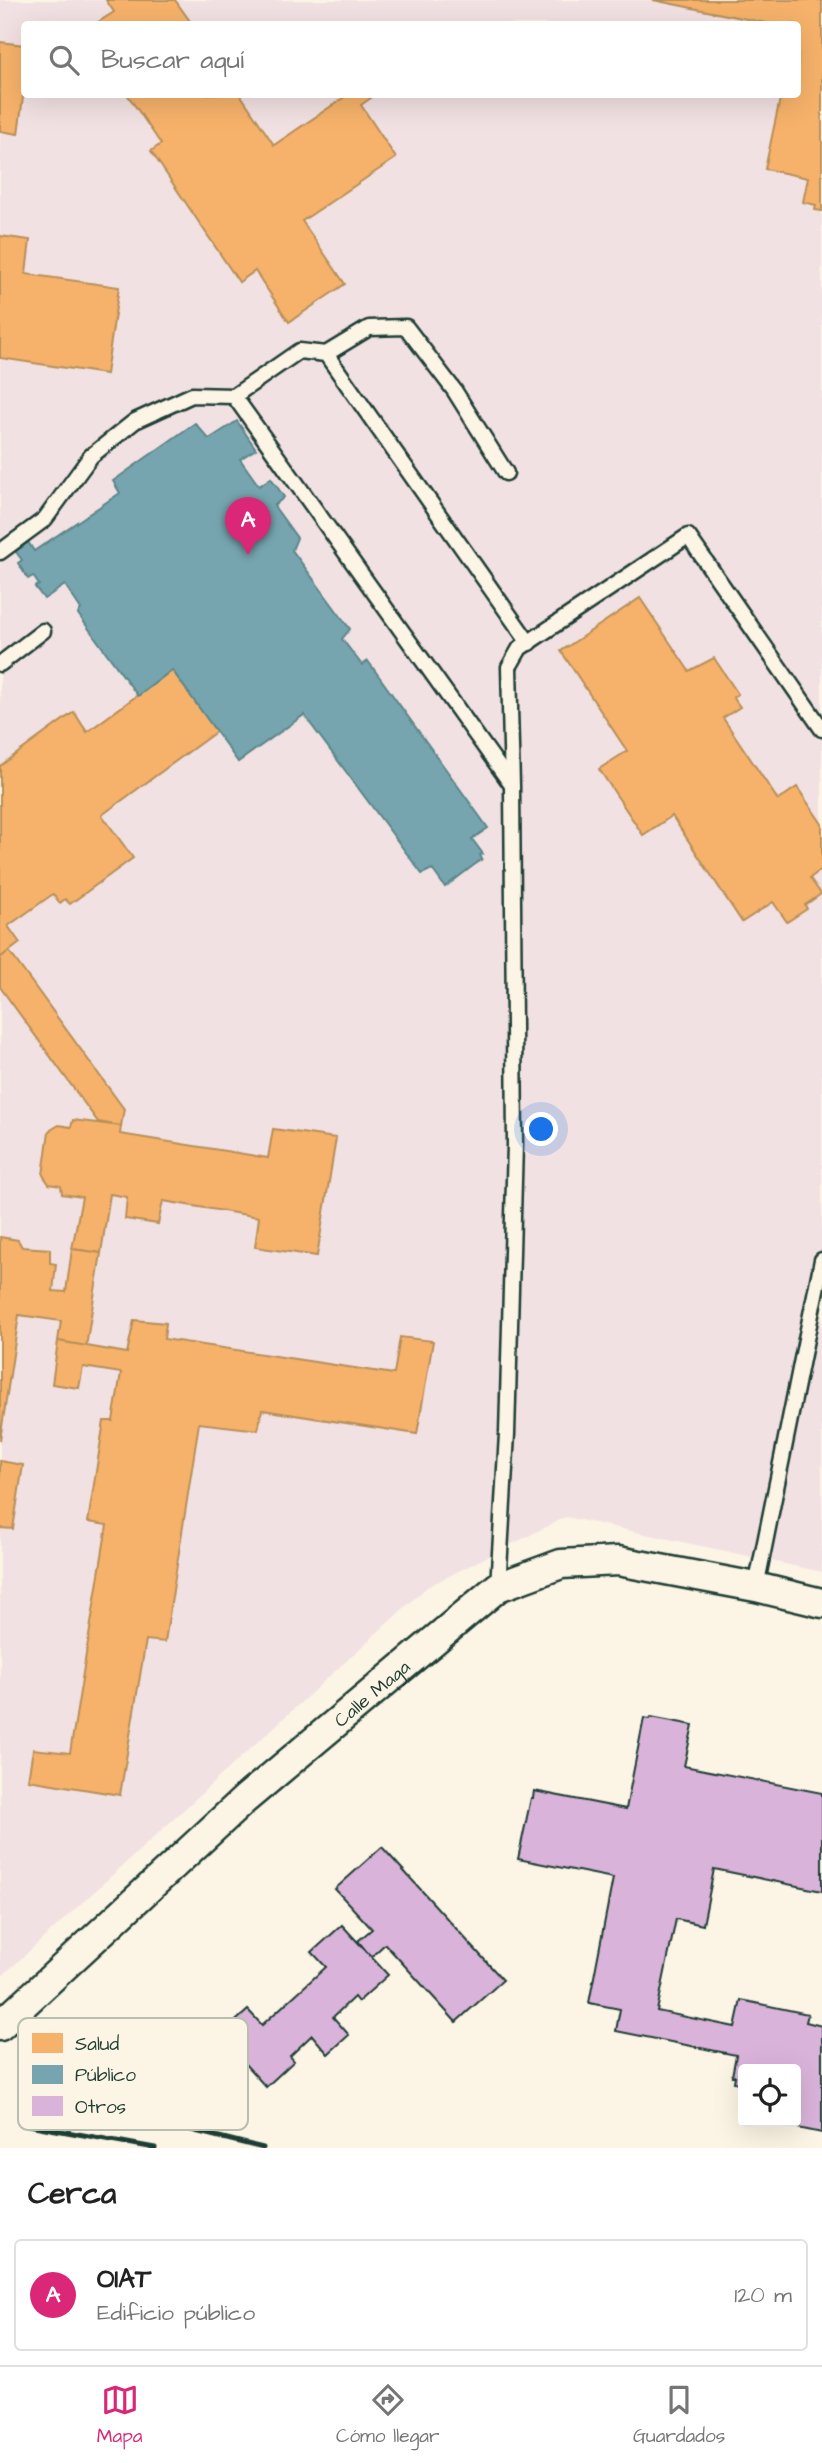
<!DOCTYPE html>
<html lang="es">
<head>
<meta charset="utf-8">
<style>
  body { margin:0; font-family:"Architects Daughter",sans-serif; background:#f6f6f6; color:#222 }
  .controls { position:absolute; right:21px; bottom:21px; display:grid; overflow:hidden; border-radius:7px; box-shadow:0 7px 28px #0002 }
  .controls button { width:63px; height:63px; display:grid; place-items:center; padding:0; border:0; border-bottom:2px solid #e0e0e0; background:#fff; color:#222; font:35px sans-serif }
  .you { position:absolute; left:542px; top:1130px; width:24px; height:24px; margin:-18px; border:5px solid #fff; border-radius:50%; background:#1a73e8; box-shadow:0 0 0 10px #1a73e833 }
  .badge { display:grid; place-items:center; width:46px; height:46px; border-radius:50%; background:#db2777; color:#fff; font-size:23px; font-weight:700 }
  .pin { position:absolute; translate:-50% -58px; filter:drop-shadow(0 2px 4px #0008) }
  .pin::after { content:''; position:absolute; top:37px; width:24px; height:21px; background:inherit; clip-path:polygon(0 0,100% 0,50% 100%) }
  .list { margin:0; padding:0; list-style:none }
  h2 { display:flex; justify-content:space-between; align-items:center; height:91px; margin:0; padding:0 28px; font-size:30px }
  h2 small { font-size:23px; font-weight:400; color:#767676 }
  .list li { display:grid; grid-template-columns:46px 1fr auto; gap:21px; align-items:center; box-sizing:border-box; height:112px; margin:0 14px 14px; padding:0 14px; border:2px solid #e0e0e0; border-radius:7px }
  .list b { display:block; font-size:26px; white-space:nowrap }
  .list p { margin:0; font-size:23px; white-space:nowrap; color:#767676 }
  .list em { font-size:23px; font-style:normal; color:#767676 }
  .icon { flex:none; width:38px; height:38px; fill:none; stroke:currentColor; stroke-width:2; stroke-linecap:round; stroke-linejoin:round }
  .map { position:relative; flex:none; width:822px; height:2148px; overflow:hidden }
  .search { position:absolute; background:#fff; box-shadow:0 7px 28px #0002; left:21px; right:21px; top:21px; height:77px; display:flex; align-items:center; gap:18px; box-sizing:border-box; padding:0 24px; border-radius:7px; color:#767676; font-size:26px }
  .sheet { height:217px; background:#fff }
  nav { display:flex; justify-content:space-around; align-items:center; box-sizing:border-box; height:98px; border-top:2px solid #e0e0e0; background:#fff; font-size:19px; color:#767676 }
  nav a { display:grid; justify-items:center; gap:4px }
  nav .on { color:#db2777 }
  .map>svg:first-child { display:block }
</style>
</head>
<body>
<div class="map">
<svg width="822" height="2148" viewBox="0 0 822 2148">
  <rect width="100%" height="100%" fill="#fcf5e5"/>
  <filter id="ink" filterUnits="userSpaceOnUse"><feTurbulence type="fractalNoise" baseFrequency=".0143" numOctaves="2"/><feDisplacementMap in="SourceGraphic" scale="14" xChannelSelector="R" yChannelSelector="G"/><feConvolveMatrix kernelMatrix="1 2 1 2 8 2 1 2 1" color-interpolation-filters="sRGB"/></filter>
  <g filter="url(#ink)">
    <path fill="#f2e1e2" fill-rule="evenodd" d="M 0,0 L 822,0 L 822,1572 L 566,1517 L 427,1587 L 0,1978 ZM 24,24 L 798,24 L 798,94 L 24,94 Z"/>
    <g fill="#f6b26b" stroke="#b68f5a" stroke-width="2">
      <path d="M 106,0 L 175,0 L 192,24 L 95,24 L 114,12 Z"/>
      <path d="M 653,0 L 822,0 L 822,211 L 815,210 L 816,205 L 803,202 L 808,178 L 765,169 L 781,94 L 798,94 L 798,24 L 771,24 Z"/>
      <path d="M 0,42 L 24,45 L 24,90 L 18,134 L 0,131 Z"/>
      <path d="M 127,94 L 240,94 L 274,145 L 343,98 L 340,94 L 369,94 L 371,98 L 361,105 L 396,158 L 302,221 L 345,284 L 289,322 L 255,271 L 239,282 L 151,151 L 161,144 Z"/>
      <path d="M 0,236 L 30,240 L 26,274 L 119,287 L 106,374 L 0,358 Z"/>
      <path d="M 640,598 L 689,671 L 714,658 L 738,694 L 733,697 L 740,707 L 723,718 L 778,800 L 797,787 L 822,824 L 822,869 L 810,878 L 821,894 L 805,905 L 807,909 L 787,922 L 773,902 L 742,922 L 672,816 L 643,835 L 599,769 L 627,751 L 561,651 Z"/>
      <path d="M 172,670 L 217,731 L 102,815 L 133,858 L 70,904 L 65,899 L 60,903 L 53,894 L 8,926 L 20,943 L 0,958 L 0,766 L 74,712 L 87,732 Z"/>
      <path d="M 9,951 L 124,1109 L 121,1126 L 98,1122 L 0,987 L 0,958 Z"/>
      <path d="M 73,1120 L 121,1126 L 120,1134 L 268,1158 L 273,1129 L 336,1138 L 317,1256 L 255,1247 L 259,1217 L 163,1201 L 158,1224 L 125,1219 L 127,1197 L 110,1194 L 101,1253 L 72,1249 L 82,1197 L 62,1194 L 61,1186 L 49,1184 L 43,1175 L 49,1131 L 59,1125 L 71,1127 Z"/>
      <path d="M 0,1237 L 18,1240 L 22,1247 L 50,1249 L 50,1263 L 56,1264 L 53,1291 L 66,1292 L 72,1249 L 101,1253 L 86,1347 L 58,1341 L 61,1321 L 19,1315 L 0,1440 Z"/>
      <path d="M 134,1320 L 166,1323 L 164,1339 L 394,1374 L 400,1337 L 433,1341 L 417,1434 L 262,1410 L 258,1430 L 199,1423 L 165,1642 L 146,1640 L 120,1795 L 28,1780 L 33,1749 L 70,1753 L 107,1525 L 88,1522 L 104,1421 L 113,1421 L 121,1373 L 83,1367 L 79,1388 L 52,1384 L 58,1341 L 127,1353 Z"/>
      <path d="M 0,1461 L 23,1465 L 13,1529 L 0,1528 Z"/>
    </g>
    <path fill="#76a5af" stroke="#5c868a" stroke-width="2" d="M 237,421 L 256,449 L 240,459 L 259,486 L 271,478 L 284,497 L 274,506 L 297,538 L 292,550 L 350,629 L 342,639 L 362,665 L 368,661 L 488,828 L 472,839 L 483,854 L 480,855 L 482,859 L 445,887 L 432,869 L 422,874 L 304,715 L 238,762 L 172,670 L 138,696 L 78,614 L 81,609 L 65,585 L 44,599 L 35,587 L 39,585 L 33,576 L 28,579 L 18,563 L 22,560 L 13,548 L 26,539 L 34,551 L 120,493 L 113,481 L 195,423 L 209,439 Z"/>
    <g fill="#dab3da" stroke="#1f3d34" stroke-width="2">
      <path d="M 651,1717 L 693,1725 L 684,1766 L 822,1793 L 822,1891 L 714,1869 L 703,1925 L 676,1919 L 657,2011 L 735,2027 L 741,2000 L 808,2014 L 806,2022 L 822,2026 L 822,2133 L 788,2126 L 789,2122 L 796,2122 L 796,2069 L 743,2069 L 743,2084 L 734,2082 L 735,2076 L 732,2076 L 736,2055 L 616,2031 L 620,2009 L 589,2003 L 613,1878 L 518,1859 L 531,1798 L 533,1798 L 534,1791 L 626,1809 L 644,1718 L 650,1719 Z"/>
      <path d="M 382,1847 L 503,1980 L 456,2022 L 385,1944 L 371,1957 L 358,1941 L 372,1929 L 335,1889 Z"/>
      <path d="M 342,1925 L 388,1975 L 358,2002 L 354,1997 L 333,2017 L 349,2035 L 328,2054 L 312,2035 L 290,2056 L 294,2061 L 266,2087 L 219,2036 L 248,2010 L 262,2025 L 326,1967 L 312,1952 Z"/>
    </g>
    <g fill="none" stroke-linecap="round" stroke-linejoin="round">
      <defs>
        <g id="lane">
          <path d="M 326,354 L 369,328 L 406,327 L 454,390 L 506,473"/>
          <path d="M 234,396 L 511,784"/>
          <path d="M 0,552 L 45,519 L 91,456 L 135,421 L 192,395 L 234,396 L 299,351 L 326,354 L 529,643"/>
          <path d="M 0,664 L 43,631"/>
          <path d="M 498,1587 L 507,1434 L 515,1144 L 512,786 L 509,667 L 520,648 L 688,536 L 822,729"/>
          <path d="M 756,1587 L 822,1260"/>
        </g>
        <g id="street">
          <path id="s1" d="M 0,2026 L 245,1799 L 498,1587 L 561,1564 L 618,1561 L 756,1587 L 822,1603"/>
        </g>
      </defs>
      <use href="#lane" stroke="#1f3d34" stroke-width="19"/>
      <use href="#street" stroke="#1f3d34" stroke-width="33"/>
      <use href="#lane" stroke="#fcf5e5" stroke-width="14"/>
      <use href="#street" stroke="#fcf5e5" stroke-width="28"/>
      <g stroke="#1f3d34" stroke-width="5">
        <path d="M 28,2089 L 263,2148"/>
        <path d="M 23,2124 L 155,2148"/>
      </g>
    </g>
  </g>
  <g text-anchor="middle" stroke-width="7" stroke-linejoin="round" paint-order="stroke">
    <g font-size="19" fill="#1f3d34" stroke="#fcf5e5">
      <text dy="7" stroke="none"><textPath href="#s1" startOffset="499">Calle Maga</textPath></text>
    </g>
  </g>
  <rect x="18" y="2018" width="230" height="112" rx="10" fill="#fcf5e5" stroke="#babeb0" stroke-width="2"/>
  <rect x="32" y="2033" width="31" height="20" fill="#f6b26b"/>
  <rect x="32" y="2065" width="31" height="19" fill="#76a5af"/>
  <rect x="32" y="2096" width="31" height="20" fill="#dab3da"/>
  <g font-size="19" fill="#1f3d34">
    <text x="75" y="2050">Salud</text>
    <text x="75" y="2081">Público</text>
    <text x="75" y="2113">Otros</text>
  </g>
</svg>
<div class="controls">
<button><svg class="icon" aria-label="locate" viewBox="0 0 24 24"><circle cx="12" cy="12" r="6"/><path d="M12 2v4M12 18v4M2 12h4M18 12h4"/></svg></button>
</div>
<div class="you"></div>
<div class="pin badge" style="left:248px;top:555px">A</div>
<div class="search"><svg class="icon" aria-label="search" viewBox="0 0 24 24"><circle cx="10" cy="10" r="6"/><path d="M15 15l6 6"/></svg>Buscar aquí</div>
</div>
<section class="sheet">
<h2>Cerca<small></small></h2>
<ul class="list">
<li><span class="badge">A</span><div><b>OIAT</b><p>Edificio público</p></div><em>120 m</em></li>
</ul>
</section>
<nav>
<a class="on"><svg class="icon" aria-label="map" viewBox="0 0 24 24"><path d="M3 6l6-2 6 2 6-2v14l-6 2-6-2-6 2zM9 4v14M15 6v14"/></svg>Mapa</a>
<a><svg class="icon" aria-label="directions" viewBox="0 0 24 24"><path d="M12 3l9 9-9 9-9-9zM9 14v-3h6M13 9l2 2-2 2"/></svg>Cómo llegar</a>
<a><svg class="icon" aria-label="saved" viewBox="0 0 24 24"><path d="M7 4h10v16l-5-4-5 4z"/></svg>Guardados</a>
</nav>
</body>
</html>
